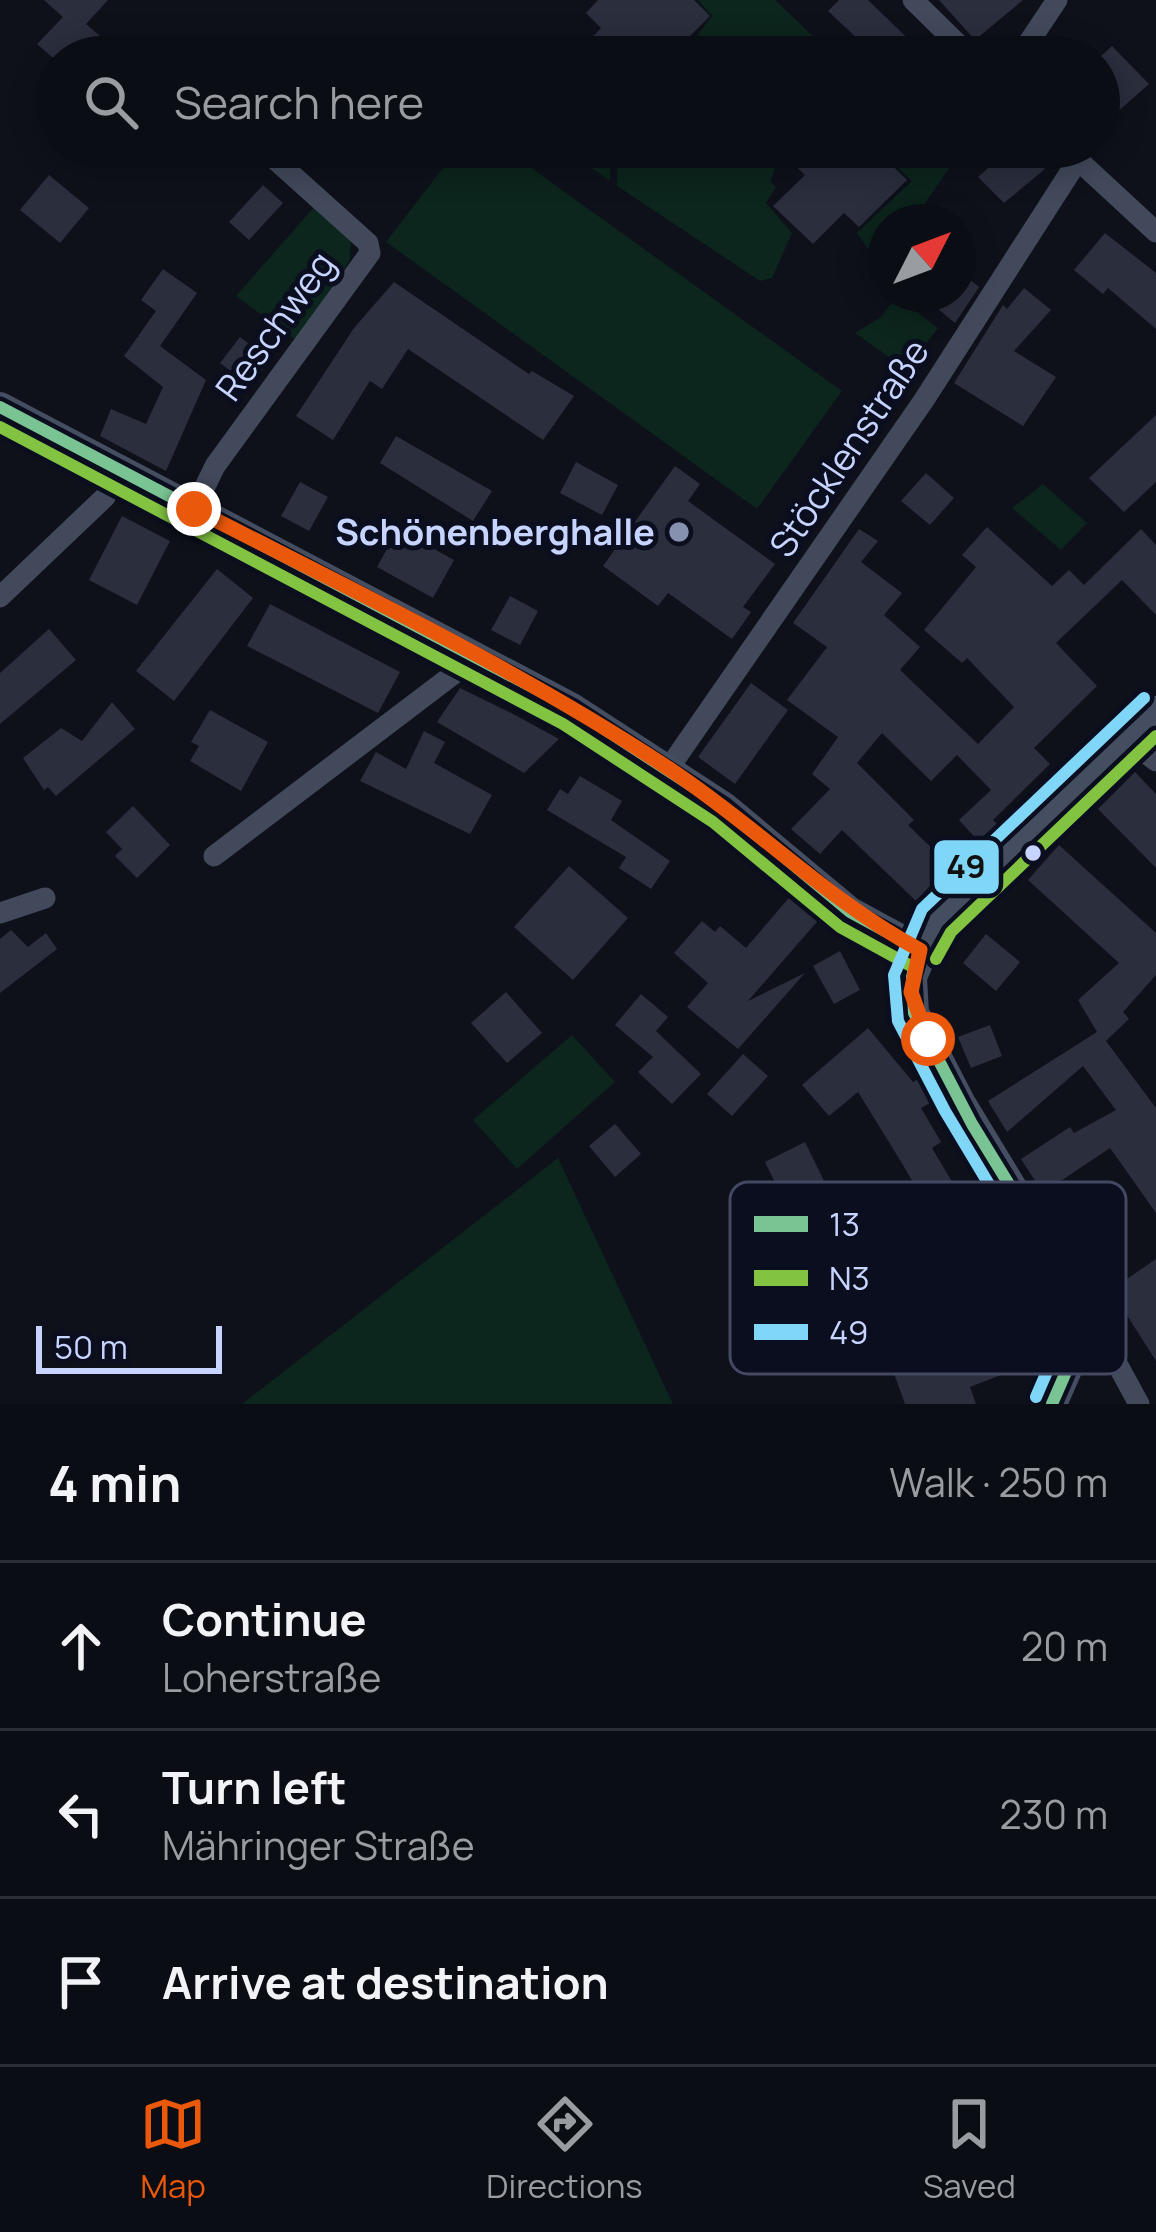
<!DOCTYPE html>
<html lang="en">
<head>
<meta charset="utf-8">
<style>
  body { margin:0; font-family:Manrope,sans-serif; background:#13161d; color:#f1f3f6 }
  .compass { position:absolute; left:868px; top:204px; width:108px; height:108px; border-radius:50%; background:#0a0d14; box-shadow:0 6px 30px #0003; rotate:48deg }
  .scale { position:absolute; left:36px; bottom:30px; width:186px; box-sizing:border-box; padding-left:12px; border:6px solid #c7d4ff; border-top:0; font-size:33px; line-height:42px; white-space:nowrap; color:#c7d4ff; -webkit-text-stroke:9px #0a0e1e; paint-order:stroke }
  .stop { position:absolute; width:36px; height:36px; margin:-27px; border:9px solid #ea580c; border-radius:50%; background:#fff }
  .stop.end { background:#ea580c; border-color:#fff; box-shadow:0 3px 12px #0008 }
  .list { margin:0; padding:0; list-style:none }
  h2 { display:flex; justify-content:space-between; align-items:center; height:156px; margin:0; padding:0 48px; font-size:51px }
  h2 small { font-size:39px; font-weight:400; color:#999ca0 }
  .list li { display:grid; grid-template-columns:78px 1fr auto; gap:36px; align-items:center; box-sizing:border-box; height:168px; padding:0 48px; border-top:3px solid #2a2d34 }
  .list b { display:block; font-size:45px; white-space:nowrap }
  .list p { margin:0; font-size:39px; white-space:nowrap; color:#999ca0 }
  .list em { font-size:39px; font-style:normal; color:#999ca0 }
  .icon { flex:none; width:66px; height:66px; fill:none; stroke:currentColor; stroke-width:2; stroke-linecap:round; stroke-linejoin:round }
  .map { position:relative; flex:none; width:1156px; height:1404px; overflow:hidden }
  .search { position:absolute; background:#0a0d14; box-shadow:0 6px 30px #0003; left:36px; right:36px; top:36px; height:132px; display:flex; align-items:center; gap:30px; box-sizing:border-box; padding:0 42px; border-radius:66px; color:#999ca0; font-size:45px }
  .sheet { height:660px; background:#0a0d14 }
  nav { display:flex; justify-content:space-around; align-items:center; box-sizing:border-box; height:168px; border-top:3px solid #2a2d34; background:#0a0d14; font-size:33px; color:#999ca0 }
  nav a { display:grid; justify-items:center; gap:6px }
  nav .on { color:#ea580c }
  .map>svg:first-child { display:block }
</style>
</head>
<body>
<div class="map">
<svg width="1156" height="1404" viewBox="0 0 1156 1404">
  <rect width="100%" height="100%" fill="#0e111a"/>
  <g fill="#0c251d">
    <path d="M 698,0 L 775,0 L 835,57 L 681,57 L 712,16 Z"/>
    <path d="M 459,147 L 502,147 L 842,391 L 757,509 L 386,242 Z"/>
    <path d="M 610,147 L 610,181 L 565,149 L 570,147 Z"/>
    <path d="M 618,147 L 768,147 L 779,158 L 770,182 L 776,187 L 766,203 L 792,233 L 772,278 L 760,281 L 617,186 Z"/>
    <path d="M 877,147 L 930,147 L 950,167 L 912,222 L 886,222 L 886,256 L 878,263 L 857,233 L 912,181 Z"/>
    <path d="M 315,206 L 351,236 L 350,260 L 296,340 L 236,296 Z"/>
    <path d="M 897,297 L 938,328 L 906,369 L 855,333 L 880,318 Z"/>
    <path d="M 1043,484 L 1087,523 L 1061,550 L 1012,508 Z"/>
    <path d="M 572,1035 L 615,1082 L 517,1169 L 473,1120 Z"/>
    <path d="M 558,1158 L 673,1404 L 242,1404 Z"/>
  </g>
  <g fill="#2a2e3d">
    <path d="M 44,0 L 108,0 L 86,24 L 107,42 L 93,57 L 52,57 L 37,44 L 63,17 Z"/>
    <path d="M 598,0 L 694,0 L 710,16 L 669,57 L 574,57 L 601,28 L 586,13 Z"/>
    <path d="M 839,0 L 868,0 L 927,57 L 877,57 L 828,11 Z"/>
    <path d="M 939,0 L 1023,0 L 975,40 Z"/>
    <path d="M 1112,46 L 1149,84 L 1099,128 L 1099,58 Z"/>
    <path d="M 776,147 L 873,147 L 907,180 L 859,227 L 844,213 L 813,244 L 773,206 L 805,175 Z"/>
    <path d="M 967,147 L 1025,147 L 1045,169 L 1004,203 L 978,177 L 988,168 Z"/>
    <path d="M 49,175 L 89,208 L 60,243 L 20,210 Z"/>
    <path d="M 263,185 L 283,203 L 249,240 L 229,222 Z"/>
    <path d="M 1105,233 L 1156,273 L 1156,329 L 1108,288 L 1103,294 L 1074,270 Z"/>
    <path d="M 163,269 L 197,293 L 160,346 L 206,380 L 166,471 L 100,436 L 111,409 L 146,424 L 163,387 L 124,356 L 156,311 L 141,300 Z"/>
    <path d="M 958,270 L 979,287 L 955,323 L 920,294 L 958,294 Z"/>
    <path d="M 394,282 L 529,374 L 532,371 L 574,396 L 543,440 L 408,349 L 382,389 L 370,381 L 333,440 L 296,416 L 354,328 Z"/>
    <path d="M 1024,288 L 1051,310 L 1014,351 L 1056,377 L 1023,426 L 954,383 L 1003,305 L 1007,309 Z"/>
    <path d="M 240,337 L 270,360 L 250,386 L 220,363 Z"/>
    <path d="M 1156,415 L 1156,482 L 1124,512 L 1089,478 Z"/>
    <path d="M 396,436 L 492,491 L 473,521 L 380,463 Z"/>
    <path d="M 576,462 L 618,485 L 602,515 L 560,493 Z"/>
    <path d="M 675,466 L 700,484 L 688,501 L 775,564 L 743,607 L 751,612 L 732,639 L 668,593 L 658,606 L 603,566 Z"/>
    <path d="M 926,473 L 954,498 L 930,525 L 901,501 Z"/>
    <path d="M 300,482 L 328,497 L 309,531 L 281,516 Z"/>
    <path d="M 122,516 L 170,541 L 137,605 L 89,580 Z"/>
    <path d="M 987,527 L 1052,586 L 1069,570 L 1084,585 L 1141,529 L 1156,545 L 1156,615 L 1122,580 L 1056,643 L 1097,686 L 1034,748 L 1050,764 L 993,820 L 998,825 L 979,842 L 959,820 L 991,790 L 957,755 L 931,781 L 882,733 L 857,763 L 914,820 L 908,825 L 949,865 L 916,901 L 842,830 L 820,854 L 791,829 L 830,789 L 812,774 L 838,737 L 787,700 L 827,647 L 793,623 L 859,529 L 878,541 L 861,562 L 902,593 L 884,615 L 920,647 L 900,670 L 978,744 L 1014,707 L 967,658 L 962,663 L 924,630 L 976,567 L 962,555 Z"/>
    <path d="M 398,529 L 454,560 L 433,598 L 377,567 Z"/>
    <path d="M 217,569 L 253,598 L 174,701 L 136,671 Z"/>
    <path d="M 510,596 L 538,611 L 520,645 L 491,630 Z"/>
    <path d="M 270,604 L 400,672 L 378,713 L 247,646 Z"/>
    <path d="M 49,629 L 76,660 L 0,724 L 0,673 Z"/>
    <path d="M 751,683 L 788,710 L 735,784 L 698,757 Z"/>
    <path d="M 460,688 L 515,715 L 559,739 L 524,773 L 437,722 Z"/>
    <path d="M 112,702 L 135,729 L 56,796 L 48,787 L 44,790 L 23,758 L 61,728 L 82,741 Z"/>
    <path d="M 210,710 L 268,742 L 241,791 L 190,761 L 199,746 L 191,742 Z"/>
    <path d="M 424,731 L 445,742 L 434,763 L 492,795 L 470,834 L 360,781 L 376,752 L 406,769 Z"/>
    <path d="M 1135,772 L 1156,794 L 1156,868 L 1098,809 Z"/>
    <path d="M 580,776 L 622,801 L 611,820 L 670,861 L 651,889 L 619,868 L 626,857 L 547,810 L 560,789 L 568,794 Z"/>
    <path d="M 133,806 L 170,845 L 137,878 L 115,856 L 122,849 L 106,832 Z"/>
    <path d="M 1059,845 L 1156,933 L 1156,975 L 1123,1012 L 1129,1019 L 1106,1041 L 1156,1108 L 1156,1213 L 1110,1148 L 1043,1193 L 1021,1159 L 1070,1127 L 1074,1133 L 1116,1110 L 1083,1066 L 1007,1132 L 988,1101 L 1097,1032 L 1078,1000 L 1119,963 L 1028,880 Z"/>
    <path d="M 569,866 L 628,918 L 573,980 L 514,927 Z"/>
    <path d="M 794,892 L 822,916 L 748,1001 L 805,973 L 738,1049 L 687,1007 L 708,983 L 674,953 L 702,921 L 715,932 L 720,926 L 746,948 Z"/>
    <path d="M 11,930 L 28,947 L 46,933 L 57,949 L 0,993 L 0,939 Z"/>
    <path d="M 986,934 L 1020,962 L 996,991 L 963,963 Z"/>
    <path d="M 840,951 L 860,990 L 834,1004 L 813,966 Z"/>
    <path d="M 506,992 L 542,1033 L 507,1063 L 471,1023 Z"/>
    <path d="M 641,994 L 668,1017 L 656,1031 L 701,1074 L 672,1104 L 638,1072 L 653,1057 L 615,1025 Z"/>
    <path d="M 990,1025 L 1002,1056 L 971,1068 L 958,1037 Z"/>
    <path d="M 868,1028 L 913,1082 L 924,1076 L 937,1099 L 921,1108 L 941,1142 L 932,1148 L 979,1227 L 949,1245 L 944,1236 L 906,1259 L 891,1236 L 930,1212 L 903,1165 L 858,1092 L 829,1116 L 802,1085 Z"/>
    <path d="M 743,1054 L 768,1076 L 732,1116 L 707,1094 Z"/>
    <path d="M 615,1124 L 641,1154 L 615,1177 L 589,1146 Z"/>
    <path d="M 805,1142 L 827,1187 L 787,1207 L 765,1162 Z"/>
    <path d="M 1018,1250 L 1043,1290 L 1039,1292 L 1058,1341 L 1052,1355 L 970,1387 L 976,1404 L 905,1404 L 883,1343 L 954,1317 L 937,1290 L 975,1265 L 980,1274 Z"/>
    <path d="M 1156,1259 L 1156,1361 L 1111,1290 Z"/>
  </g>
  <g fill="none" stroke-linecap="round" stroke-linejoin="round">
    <g stroke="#41495b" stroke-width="21">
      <path d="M 913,0 L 971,57"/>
      <path d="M 150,47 L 161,57"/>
      <path d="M 1019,57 L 1057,0"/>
      <path d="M 1064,147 L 1156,232"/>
      <path d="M 194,509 L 215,466 L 370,253 L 368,243 L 261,147"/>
      <path d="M 0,597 L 105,497 L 120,471"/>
      <path d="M 1126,738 L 1156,761"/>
      <path d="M 669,768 L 924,400 L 1078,160"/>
      <path d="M 214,856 L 459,670 L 467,650"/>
      <path d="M 0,913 L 45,898"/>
      <path d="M 1083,1333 L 1109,1349 L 1139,1404"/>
    </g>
    <g stroke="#454d61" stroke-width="30">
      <path d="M 0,407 L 572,708 L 724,807 L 850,912 L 920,950"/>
      <path d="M 1052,1404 L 1083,1333 L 1080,1300 L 960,1102 L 914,1013 L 912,977 L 936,921 L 1156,711"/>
    </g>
    <defs>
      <g id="bus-1">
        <path d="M 0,407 L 572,708 L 724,807 L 850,912 L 920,950"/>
        <path d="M 920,950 L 912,977 L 914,1013 L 972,1124 L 1080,1300 L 1083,1333 L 1052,1404"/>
      </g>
      <g id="bus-2">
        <path d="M 0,427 L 563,724 L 713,822 L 840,927 L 911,966"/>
        <path d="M 936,959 L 951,932 L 1156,736"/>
      </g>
      <path id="bus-3" d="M 1036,1397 L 1065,1330 L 1062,1306 L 945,1111 L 898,1021 L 894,975 L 922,909 L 1144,698"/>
    </defs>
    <use href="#bus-1" stroke="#0a0e1e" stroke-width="21"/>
    <use href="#bus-2" stroke="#0a0e1e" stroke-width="21"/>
    <use href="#bus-3" stroke="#0a0e1e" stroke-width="21"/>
    <use href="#bus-1" stroke="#7ac493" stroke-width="12"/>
    <use href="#bus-2" stroke="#82c341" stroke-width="12"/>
    <use href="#bus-3" stroke="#80d6f7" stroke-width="12"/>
  </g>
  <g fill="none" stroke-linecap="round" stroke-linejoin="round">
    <path stroke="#ea580c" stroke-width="15" d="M 194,509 C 354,591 518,669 668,768 C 756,826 827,900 920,950 L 911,992 L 928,1039"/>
  </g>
  <circle fill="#8690af" stroke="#0a0e1e" stroke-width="4.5" cx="679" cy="532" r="12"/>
  <circle fill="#c7d4ff" stroke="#0a0e1e" stroke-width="4.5" cx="1033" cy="853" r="10"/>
  <g text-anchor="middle" stroke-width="10" stroke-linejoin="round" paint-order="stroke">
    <g font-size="36" fill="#c7d4ff" stroke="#0a0e1e">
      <text transform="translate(275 326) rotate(-54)" y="13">Reschweg</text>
      <text transform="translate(849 448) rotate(-56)" y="13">Stöcklenstraße</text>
    </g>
    <g font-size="36" font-weight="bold" fill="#c7d4ff" stroke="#0a0e1e" text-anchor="end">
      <text x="655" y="545">Schönenberghalle</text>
    </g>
  </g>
  <rect x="730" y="1182" width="396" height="192" rx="18" fill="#0a0e1e" stroke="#434962" stroke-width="3"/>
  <rect x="754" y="1216" width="54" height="16" fill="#7ac493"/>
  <rect x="754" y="1270" width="54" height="16" fill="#82c341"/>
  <rect x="754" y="1324" width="54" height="16" fill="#80d6f7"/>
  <g font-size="33" fill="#c7d4ff">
    <text x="829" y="1236">13</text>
    <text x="829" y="1290">N3</text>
    <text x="829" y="1344">49</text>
  </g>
  <rect stroke="#0a0e1e" stroke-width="4.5" x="932" y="838" width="69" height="58" rx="12" fill="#80d6f7"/>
  <g font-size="33" text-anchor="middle" font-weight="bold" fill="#111">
    <text x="966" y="878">49</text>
  </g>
</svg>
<svg class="compass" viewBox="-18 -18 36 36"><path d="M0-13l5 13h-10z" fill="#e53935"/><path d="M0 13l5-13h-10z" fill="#999ca0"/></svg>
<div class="scale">50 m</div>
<div class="stop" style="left:928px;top:1039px"></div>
<div class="stop end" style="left:194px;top:509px"></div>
<div class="search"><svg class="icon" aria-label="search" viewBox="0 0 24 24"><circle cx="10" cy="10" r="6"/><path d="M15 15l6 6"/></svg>Search here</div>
</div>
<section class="sheet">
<h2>4 min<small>Walk · 250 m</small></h2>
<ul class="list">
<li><svg class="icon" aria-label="ahead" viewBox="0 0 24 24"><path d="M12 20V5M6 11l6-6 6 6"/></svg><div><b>Continue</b><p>Loherstraße</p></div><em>20 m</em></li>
<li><svg class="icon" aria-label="left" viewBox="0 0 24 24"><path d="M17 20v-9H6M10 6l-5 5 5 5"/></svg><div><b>Turn left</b><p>Mähringer Straße</p></div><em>230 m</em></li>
<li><svg class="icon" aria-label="arrive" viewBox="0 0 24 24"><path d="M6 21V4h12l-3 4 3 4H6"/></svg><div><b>Arrive at destination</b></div></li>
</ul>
</section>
<nav>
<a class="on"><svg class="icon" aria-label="map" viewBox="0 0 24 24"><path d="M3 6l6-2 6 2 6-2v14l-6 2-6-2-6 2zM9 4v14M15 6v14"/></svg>Map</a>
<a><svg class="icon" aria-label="directions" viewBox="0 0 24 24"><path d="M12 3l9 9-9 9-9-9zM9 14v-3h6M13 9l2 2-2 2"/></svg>Directions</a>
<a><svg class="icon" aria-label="saved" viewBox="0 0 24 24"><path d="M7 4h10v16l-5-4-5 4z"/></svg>Saved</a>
</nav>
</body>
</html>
